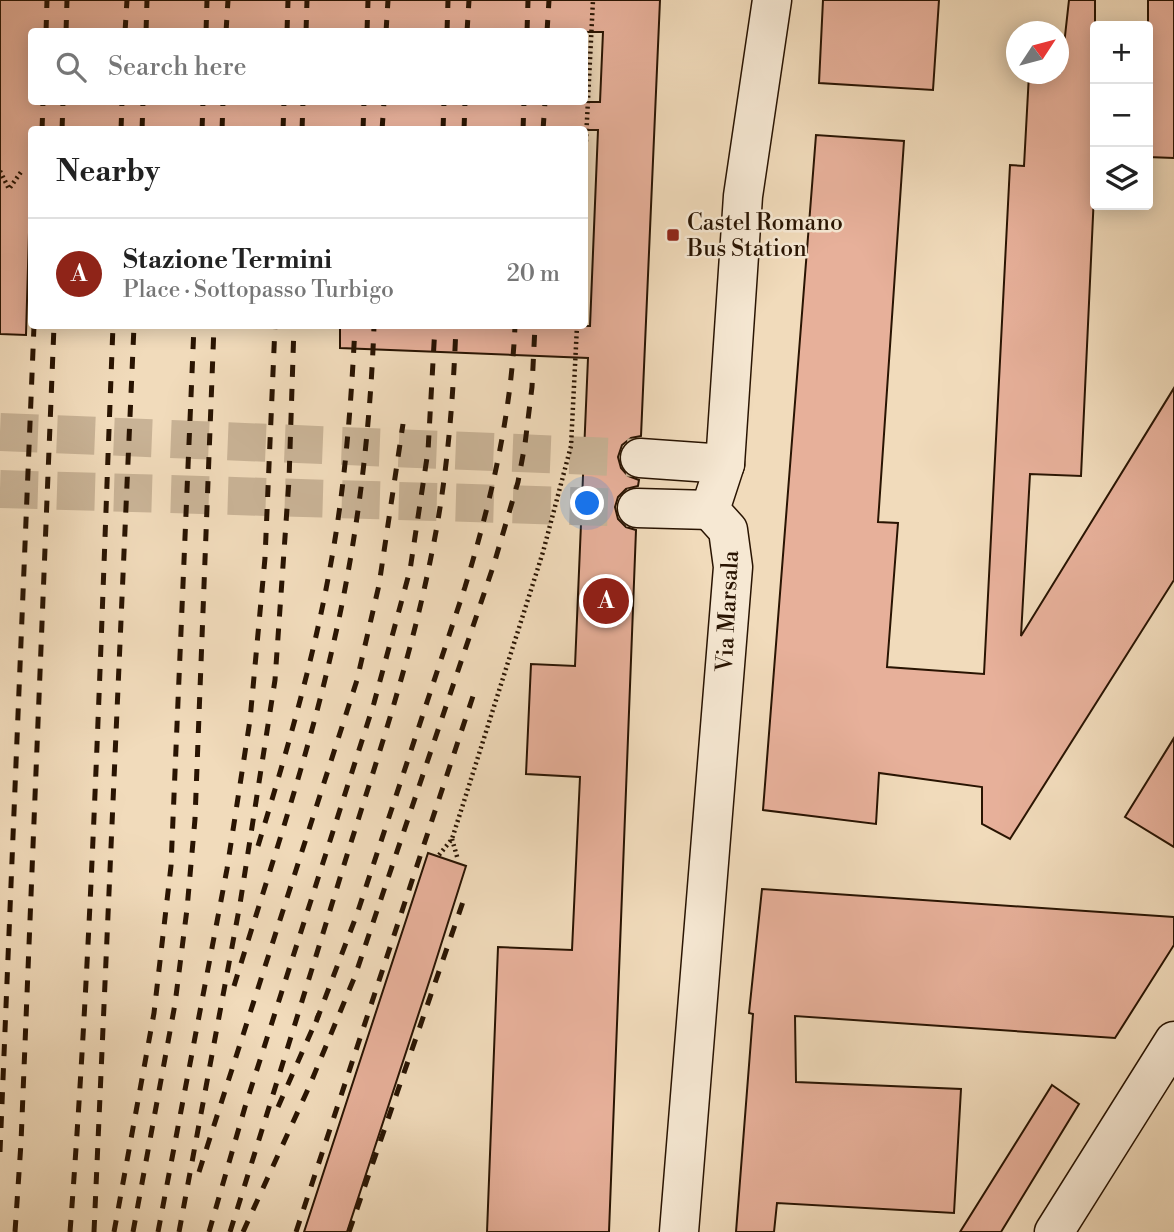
<!DOCTYPE html>
<html lang="en">
<head>
<meta charset="utf-8">
<style>
  body { margin:0; font-family:"Libre Bodoni",serif; background:#f2f2f2; color:#222 }
  .controls { position:absolute; right:21px; top:21px; display:grid; overflow:hidden; border-radius:7px; box-shadow:0 4px 18px #0003 }
  .controls button { width:63px; height:63px; display:grid; place-items:center; padding:0; border:0; border-bottom:2px solid #e0e0e0; background:#fff; color:#222; font:35px sans-serif }
  .compass { position:absolute; left:1006px; top:21px; width:63px; height:63px; border-radius:50%; background:#fff; box-shadow:0 4px 18px #0003; rotate:54deg }
  .you { position:absolute; left:588px; top:504px; width:24px; height:24px; margin:-18px; border:5px solid #fff; border-radius:50%; background:#1a73e8; box-shadow:0 0 0 10px #1a73e833 }
  .badge { display:grid; place-items:center; width:46px; height:46px; border-radius:50%; background:#8f2418; color:#fff; font-size:23px; font-weight:700 }
  .pin { position:absolute; translate:-50% -50%; border:4px solid #fff; box-shadow:0 2px 7px #0006 }
  .list { margin:0; padding:0; list-style:none }
  h2 { display:flex; justify-content:space-between; align-items:center; height:91px; margin:0; padding:0 28px; font-size:30px }
  h2 small { font-size:23px; font-weight:400; color:#767676 }
  .list li { display:grid; grid-template-columns:46px 1fr auto; gap:21px; align-items:center; box-sizing:border-box; height:112px; padding:0 28px; border-top:2px solid #e0e0e0 }
  .list b { display:block; font-size:26px; white-space:nowrap }
  .list p { margin:0; font-size:23px; white-space:nowrap; color:#767676 }
  .list em { font-size:23px; font-style:normal; color:#767676 }
  .icon { flex:none; width:38px; height:38px; fill:none; stroke:currentColor; stroke-width:2; stroke-linecap:round; stroke-linejoin:round }
  .map { position:relative; flex:none; width:1174px; height:1232px; overflow:hidden }
  .search { position:absolute; background:#fff; box-shadow:0 4px 18px #0003; left:28px; top:28px; width:560px; height:77px; display:flex; align-items:center; gap:18px; box-sizing:border-box; padding:0 24px; border-radius:7px; color:#767676; font-size:26px }
  .panel { position:absolute; background:#fff; box-shadow:0 4px 18px #0003; left:28px; top:126px; width:560px; height:203px; border-radius:7px }
  .map>svg:first-child { display:block }
</style>
</head>
<body>
<div class="map">
<svg width="1174" height="1232" viewBox="0 0 1174 1232">
  <rect width="100%" height="100%" fill="#f1dbbb"/>
  <filter id="stains"><feTurbulence type="fractalNoise" baseFrequency=".00286" numOctaves="4"/><feColorMatrix values="0 0 0 0 .2 0 0 0 0 .09 0 0 0 0 .02 0 0 0 .5 -.17"/></filter>
  <radialGradient id="worn" r=".72"><stop offset=".6" stop-color="#630" stop-opacity="0"/><stop offset="1" stop-color="#630" stop-opacity=".3"/></radialGradient>
  <g fill="#e7b09a" stroke="#291402" stroke-width="2" fill-rule="evenodd">
    <path d="M 0,0 L 660,0 L 641,436 L 631,438 L 622,445 L 618,457 L 621,468 L 628,476 L 639,480 L 638,486 L 626,489 L 618,497 L 615,507 L 618,519 L 626,527 L 636,530 L 609,1232 L 487,1232 L 498,947 L 572,950 L 580,777 L 526,774 L 531,664 L 575,666 L 588,358 L 340,348 L 340,326 L 590,326 L 598,130 L 32,130 L 26,335 L 0,334 ZM 32,32 L 603,32 L 600,102 L 32,102 Z"/>
    <path d="M 823,0 L 939,0 L 933,90 L 819,83 Z"/>
    <path d="M 1069,0 L 1095,0 L 1095,173 L 1081,476 L 1030,474 L 1021,636 L 1174,388 L 1174,580 L 1010,839 L 982,824 L 982,787 L 879,773 L 876,824 L 763,810 L 816,135 L 904,141 L 878,522 L 898,523 L 887,667 L 984,674 L 1010,165 L 1024,166 L 1029,74 L 1061,72 Z"/>
    <path d="M 1148,0 L 1174,0 L 1174,158 L 1148,157 Z"/>
    <path d="M 1174,738 L 1174,847 L 1125,817 Z"/>
    <path d="M 428,853 L 466,866 L 432,973 L 347,1232 L 304,1232 Z"/>
    <path d="M 762,889 L 1174,917 L 1174,945 L 1115,1038 L 795,1016 L 796,1082 L 961,1089 L 954,1213 L 777,1203 L 774,1232 L 736,1232 L 753,1014 L 749,1013 Z"/>
    <path d="M 1052,1085 L 1079,1104 L 1001,1232 L 960,1232 Z"/>
  </g>
  <g fill="none" stroke-linecap="round" stroke-linejoin="round">
    <g stroke="#c9b396" stroke-width="38" stroke-dasharray="38 19" stroke-linecap="butt">
      <path d="M 0,432 L 640,458"/>
      <path d="M 0,489 L 637,508"/>
    </g>
    <defs>
      <g id="secondary">
        <path d="M 640,458 L 725,464"/>
        <path d="M 637,508 L 710,510"/>
        <path d="M 679,1232 L 733,567 L 728,530 L 710,510 L 725,464 L 743,196 L 772,0"/>
        <path d="M 1054,1232 L 1174,1041"/>
      </g>
    </defs>
    <use href="#secondary" stroke="#291402" stroke-width="41"/>
    <g stroke="#291402" stroke-width="4.5" stroke-dasharray="2 3.5" stroke-linecap="butt">
      <path d="M 0,171 L 9,189 L 21,172"/>
      <path d="M 584,180 L 593,0"/>
      <path d="M 452,839 L 458,860"/>
      <path d="M 439,855 L 452,839 L 543,552 L 571,446 L 577,326"/>
    </g>
    <use href="#secondary" stroke="#f6e8d3" stroke-width="38"/>
    <g stroke="#291402" stroke-width="5" stroke-dasharray="12 12" stroke-linecap="butt">
      <path d="M 46,32 L 47,0"/>
      <path d="M 66,32 L 67,0"/>
      <path d="M 125,32 L 127,0"/>
      <path d="M 146,32 L 147,0"/>
      <path d="M 206,32 L 207,0"/>
      <path d="M 226,32 L 228,0"/>
      <path d="M 287,32 L 288,0"/>
      <path d="M 306,32 L 307,0"/>
      <path d="M 367,32 L 368,0"/>
      <path d="M 386,32 L 388,0"/>
      <path d="M 447,32 L 448,0"/>
      <path d="M 467,32 L 469,0"/>
      <path d="M 527,32 L 528,0"/>
      <path d="M 547,32 L 549,0"/>
      <path d="M 42,130 L 43,102"/>
      <path d="M 62,130 L 63,102"/>
      <path d="M 121,130 L 122,102"/>
      <path d="M 142,130 L 143,102"/>
      <path d="M 202,130 L 203,102"/>
      <path d="M 222,130 L 223,102"/>
      <path d="M 283,130 L 284,102"/>
      <path d="M 302,130 L 303,102"/>
      <path d="M 363,130 L 364,102"/>
      <path d="M 382,130 L 384,102"/>
      <path d="M 443,130 L 444,102"/>
      <path d="M 464,130 L 465,102"/>
      <path d="M 523,130 L 524,102"/>
      <path d="M 543,130 L 545,102"/>
      <path d="M 258,846 C 286,754 313,662 330,568 C 345,488 351,407 355,326"/>
      <path d="M 234,986 C 268,875 306,764 332,650 C 357,543 370,435 374,326"/>
      <path d="M 316,1022 L 357,914 L 465,587 C 491,501 511,416 515,326"/>
      <path d="M 278,1107 L 319,1014"/>
      <path d="M 0,1152 L 34,326"/>
      <path d="M 199,1172 L 357,680 L 379,585 L 403,424"/>
      <path d="M 15,1232 L 21,1143 L 54,326"/>
      <path d="M 70,1232 C 93,930 101,628 113,326"/>
      <path d="M 94,1232 L 134,326"/>
      <path d="M 114,1232 L 154,1013 L 171,866 L 194,326"/>
      <path d="M 133,1232 L 175,1004 L 187,909 L 195,819 L 214,326"/>
      <path d="M 158,1232 L 227,869 L 250,720 L 265,558 L 275,326"/>
      <path d="M 179,1232 L 240,904 L 275,680 L 289,480 L 294,326"/>
      <path d="M 209,1232 L 245,1107 L 374,703 L 410,570 L 428,451 L 435,326"/>
      <path d="M 230,1232 C 268,1111 306,989 343,868 C 375,765 410,663 431,557 C 447,481 453,403 456,326"/>
      <path d="M 243,1232 L 309,1087 L 355,976 L 494,564 L 518,482 L 525,444 L 532,387 L 535,326"/>
      <path d="M 296,1232 L 475,690"/>
      <path d="M 349,1232 L 465,896"/>
    </g>
  </g>
  <rect fill="#8f2418" stroke="#f6e8d3" stroke-width="2.5" x="666" y="228" width="14" height="14" rx="3.5"/>
  <g text-anchor="middle" stroke-width="5" stroke-linejoin="round" paint-order="stroke">
    <g font-size="23" fill="#291402" stroke="#f6e8d3" text-anchor="start">
      <text x="687" y="230">Castel Romano<tspan x="687" dy="26">Bus Station</tspan></text>
    </g>
    <g font-size="23" fill="#291402" stroke="#f6e8d3">
      <text transform="translate(727 611) rotate(-87)" y="8">Via Marsala</text>
    </g>
  </g>
  <rect width="100%" height="100%" filter="url(#stains)"/>
  <rect width="100%" height="100%" fill="url(#worn)"/>
</svg>
<div class="controls">
<button>+</button>
<button>−</button>
<button><svg class="icon" aria-label="layers" viewBox="0 0 24 24"><path d="M12 4l9 5-9 5-9-5zM3 14l9 5 9-5"/></svg></button>
</div>
<svg class="compass" viewBox="-18 -18 36 36"><path d="M0-13l5 13h-10z" fill="#e53935"/><path d="M0 13l5-13h-10z" fill="#767676"/></svg>
<div class="you"></div>
<div class="pin badge" style="left:606px;top:601px">A</div>
<div class="search"><svg class="icon" aria-label="search" viewBox="0 0 24 24"><circle cx="10" cy="10" r="6"/><path d="M15 15l6 6"/></svg>Search here</div>
<section class="panel">
<h2>Nearby<small></small></h2>
<ul class="list">
<li><span class="badge">A</span><div><b>Stazione Termini</b><p>Place · Sottopasso Turbigo</p></div><em>20 m</em></li>
</ul>
</section>
</div>
</body>
</html>
